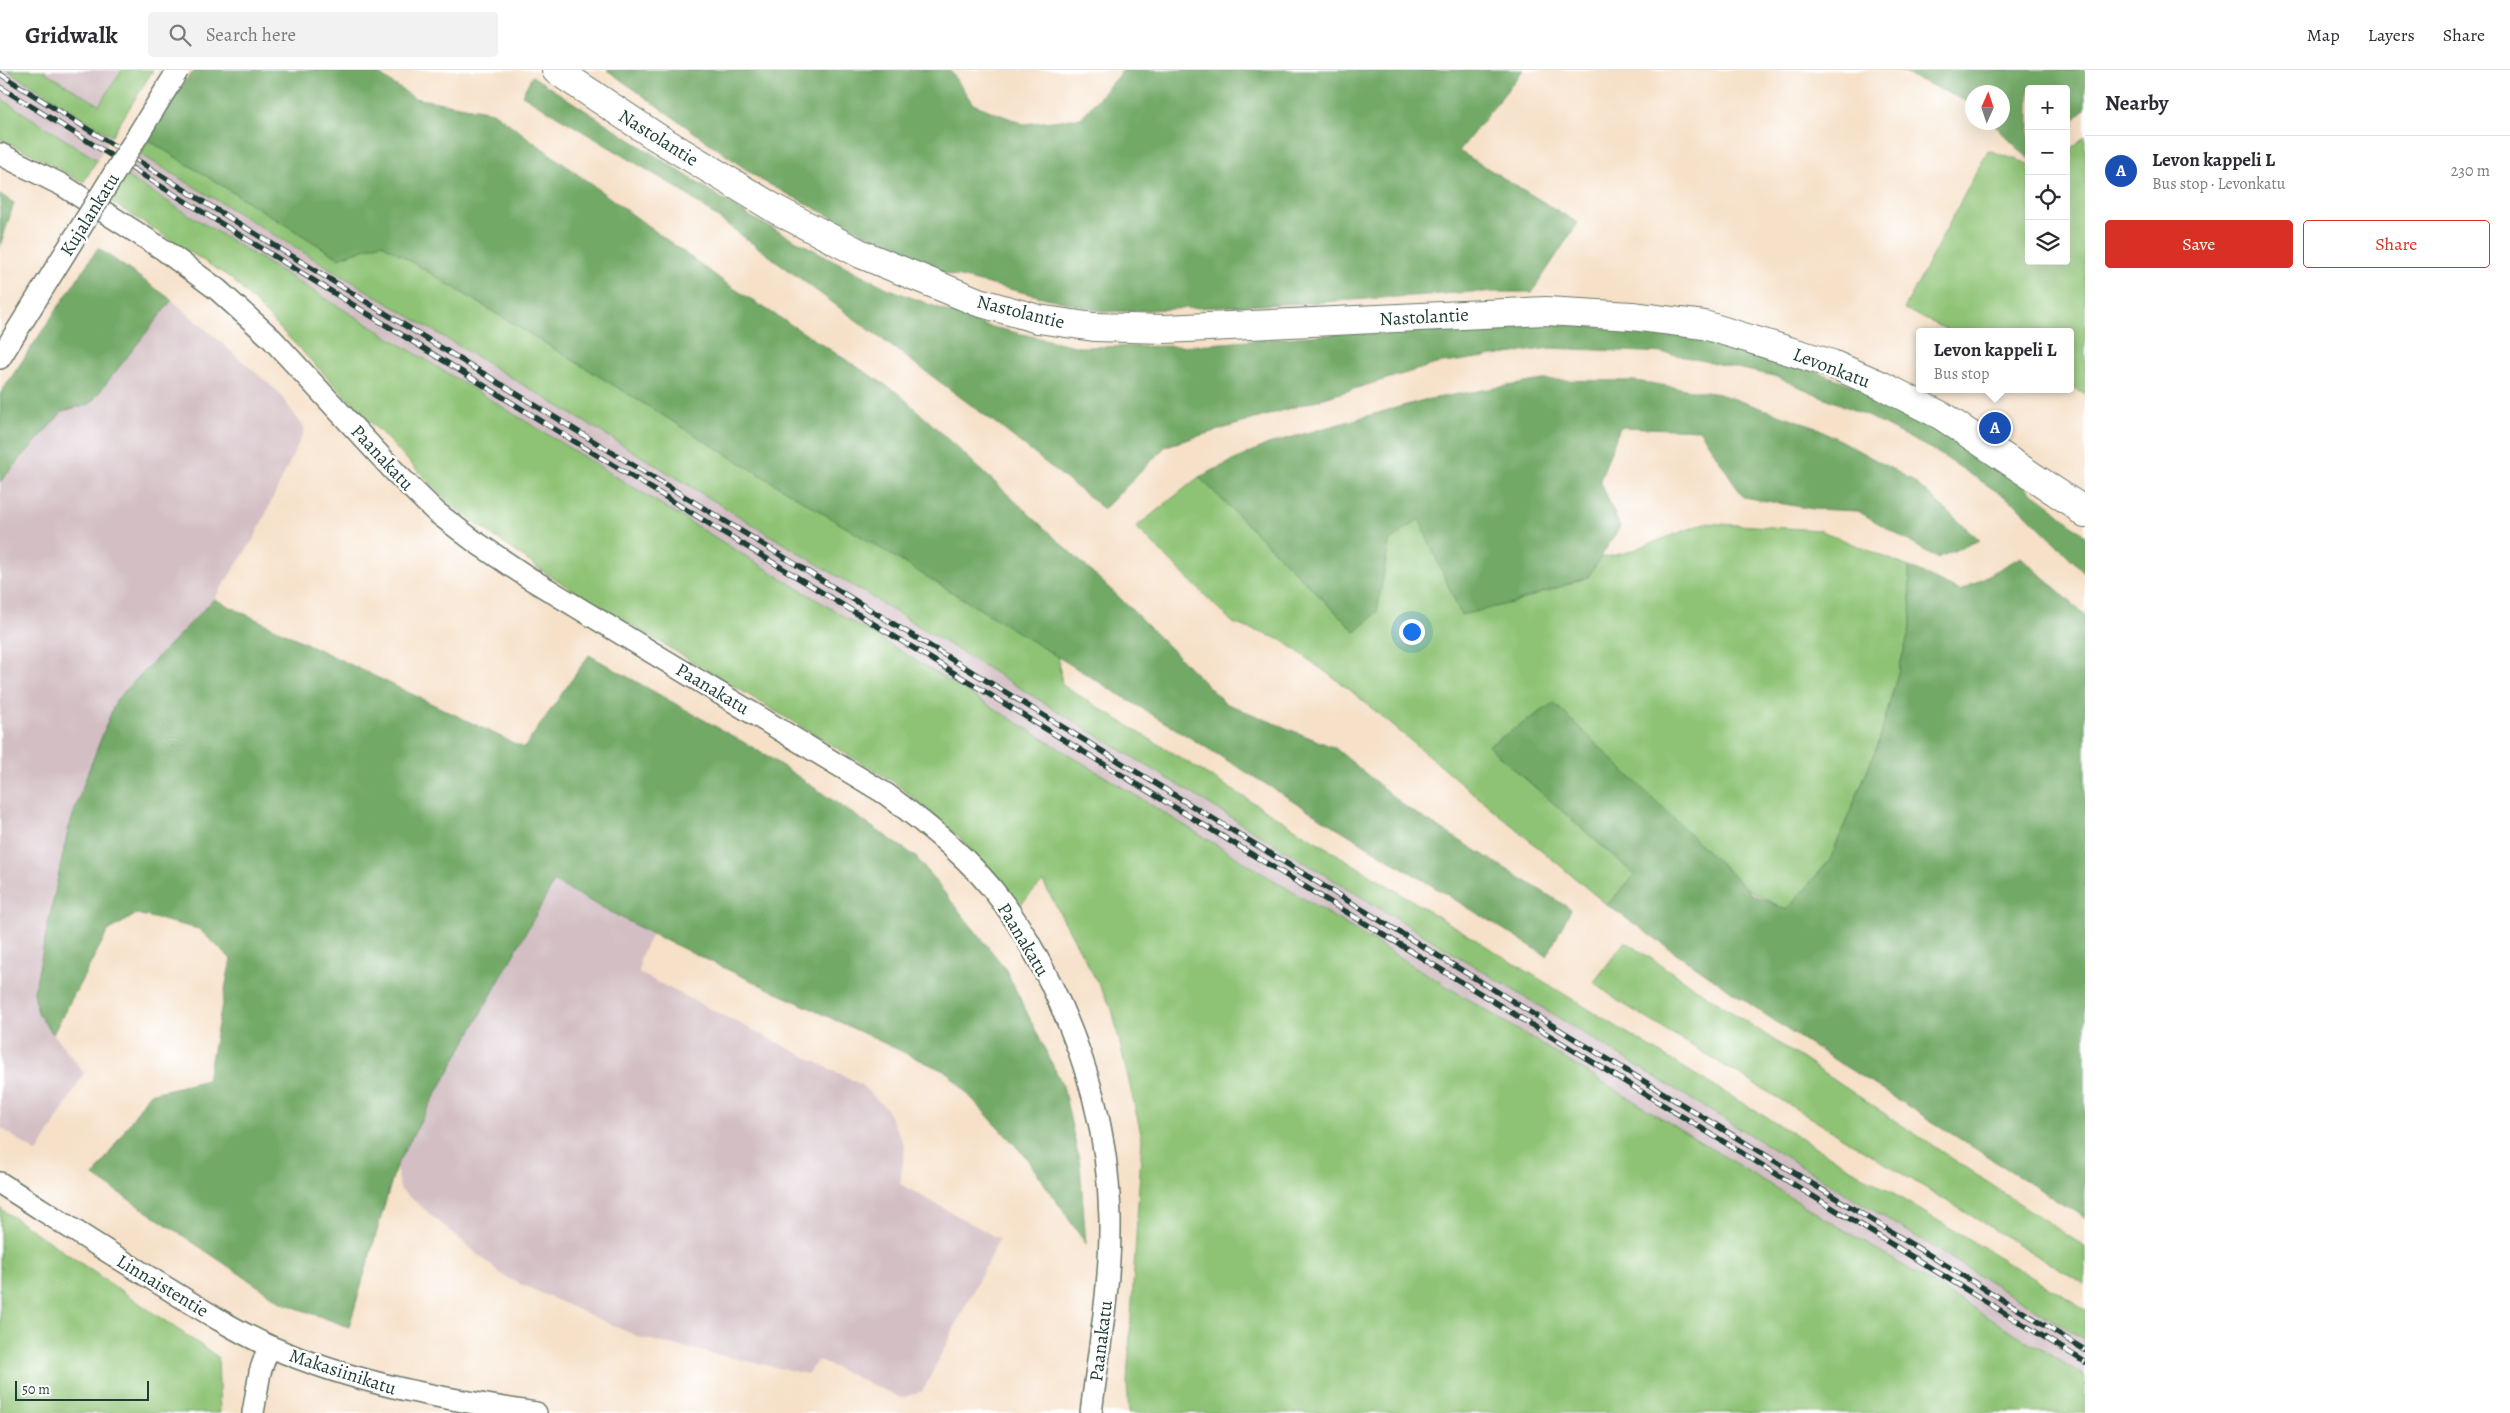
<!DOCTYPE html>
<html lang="en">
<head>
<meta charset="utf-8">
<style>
  body { margin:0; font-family:Alegreya,serif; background:#f2f2f3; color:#2b2b33 }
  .controls { position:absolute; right:15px; top:15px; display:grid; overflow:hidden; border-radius:5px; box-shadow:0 5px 20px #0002 }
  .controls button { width:45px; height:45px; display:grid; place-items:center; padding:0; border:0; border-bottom:1px solid #e1e1e2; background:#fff; color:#2b2b33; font:25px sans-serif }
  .compass { position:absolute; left:1965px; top:15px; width:45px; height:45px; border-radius:50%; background:#fff; box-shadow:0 5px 20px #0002; rotate:3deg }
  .scale { position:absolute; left:15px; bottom:12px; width:134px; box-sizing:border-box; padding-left:5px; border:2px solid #1f3d34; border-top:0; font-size:14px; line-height:18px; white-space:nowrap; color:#1f3d34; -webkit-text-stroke:4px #fff; paint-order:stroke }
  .you { position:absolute; left:1411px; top:561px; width:18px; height:18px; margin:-12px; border:4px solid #fff; border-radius:50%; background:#1a73e8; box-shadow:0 0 0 8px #1a73e833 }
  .badge { display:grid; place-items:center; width:32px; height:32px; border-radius:50%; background:#d93025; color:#fff; font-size:16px; font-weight:700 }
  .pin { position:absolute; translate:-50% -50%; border:2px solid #fff; box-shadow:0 1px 5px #0006 }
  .popup { position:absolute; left:1916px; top:258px; width:158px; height:65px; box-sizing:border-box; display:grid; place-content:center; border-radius:5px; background:#fff; filter:drop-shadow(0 1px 4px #0005); font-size:16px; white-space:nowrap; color:#7c7c81 }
  .popup b { font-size:19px; color:#2b2b33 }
  .popup::after { content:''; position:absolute; left:50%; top:100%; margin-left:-10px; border:10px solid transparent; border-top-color:#fff }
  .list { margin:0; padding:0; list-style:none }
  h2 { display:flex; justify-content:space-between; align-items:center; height:65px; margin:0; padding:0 20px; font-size:21px }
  h2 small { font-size:16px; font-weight:400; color:#7c7c81 }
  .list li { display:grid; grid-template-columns:32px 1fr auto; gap:15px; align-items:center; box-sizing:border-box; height:70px; padding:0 20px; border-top:1px solid #e1e1e2 }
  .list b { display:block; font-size:19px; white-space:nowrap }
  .list p { margin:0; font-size:16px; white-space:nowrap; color:#7c7c81 }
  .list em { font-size:16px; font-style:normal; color:#7c7c81 }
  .actions { display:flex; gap:10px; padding:15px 20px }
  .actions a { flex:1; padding:11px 0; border:1px solid #d93025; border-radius:5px; text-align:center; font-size:18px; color:#d93025 }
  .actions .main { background:#d93025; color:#fff }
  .icon { flex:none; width:28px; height:28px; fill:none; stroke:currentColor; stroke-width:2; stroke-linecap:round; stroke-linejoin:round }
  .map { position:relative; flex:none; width:2085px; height:1343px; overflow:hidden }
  header { display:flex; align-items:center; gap:30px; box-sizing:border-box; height:70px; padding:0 25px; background:#fff; border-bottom:1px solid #e1e1e2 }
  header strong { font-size:24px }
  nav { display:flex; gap:28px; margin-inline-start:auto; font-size:18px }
  .search { width:350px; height:45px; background:#f2f2f3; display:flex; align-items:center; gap:12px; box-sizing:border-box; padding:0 18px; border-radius:5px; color:#7c7c81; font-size:19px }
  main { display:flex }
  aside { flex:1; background:#fff }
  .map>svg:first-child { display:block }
</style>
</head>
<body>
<header>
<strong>Gridwalk</strong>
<div class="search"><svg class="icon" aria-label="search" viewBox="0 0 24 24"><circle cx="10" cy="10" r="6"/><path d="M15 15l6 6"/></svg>Search here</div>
<nav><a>Map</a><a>Layers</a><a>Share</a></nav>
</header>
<main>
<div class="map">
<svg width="2085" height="1343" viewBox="0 0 2085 1343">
  <rect width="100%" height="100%" fill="#fff"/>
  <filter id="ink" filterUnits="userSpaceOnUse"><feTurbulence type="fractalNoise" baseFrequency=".02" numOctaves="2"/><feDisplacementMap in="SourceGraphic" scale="10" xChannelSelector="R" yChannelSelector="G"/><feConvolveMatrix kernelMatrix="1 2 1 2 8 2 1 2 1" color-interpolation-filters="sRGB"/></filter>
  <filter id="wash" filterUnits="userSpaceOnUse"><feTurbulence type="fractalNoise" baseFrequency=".0096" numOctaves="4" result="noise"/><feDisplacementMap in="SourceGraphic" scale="20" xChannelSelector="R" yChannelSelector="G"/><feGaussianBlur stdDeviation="1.12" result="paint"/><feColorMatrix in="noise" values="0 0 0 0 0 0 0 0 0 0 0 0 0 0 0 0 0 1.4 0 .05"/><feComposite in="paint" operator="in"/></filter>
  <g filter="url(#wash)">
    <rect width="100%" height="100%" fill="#f6e0c7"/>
    <g fill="#d2bec3">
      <path d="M 0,0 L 7,0 L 112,66 L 97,90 L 0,28 Z"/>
      <path d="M 42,0 L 122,0 L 99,36 Z"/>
      <path d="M 140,84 L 613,369 L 2085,1270 L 2085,1306 L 1813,1141 L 126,106 Z"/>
      <path d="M 172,230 L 278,322 L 305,359 L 255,467 L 214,529 L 116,630 L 88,702 L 68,760 L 34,922 L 38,944 L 84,1003 L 37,1083 L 0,1057 L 0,412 L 63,340 L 90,334 Z"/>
      <path d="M 553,812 L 652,864 L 640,888 L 639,903 L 860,1014 L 886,1038 L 905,1077 L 900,1114 L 999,1169 L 923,1321 L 901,1328 L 818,1290 L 807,1304 L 641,1268 L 505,1207 L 400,1119 L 396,1096 Z"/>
    </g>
    <g fill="#8ec374" stroke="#568054">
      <path d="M 7,0 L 42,0 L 99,35 L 122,0 L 153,0 L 112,66 Z"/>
      <path d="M 0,28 L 97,90 L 83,113 L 40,88 L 0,69 Z"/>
      <path d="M 2085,66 L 2085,324 L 2070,317 L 2070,262 L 1952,262 L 1904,239 L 1988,80 L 2029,94 L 2029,191 L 2066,191 L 2066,83 Z"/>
      <path d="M 148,70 L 339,188 L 381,173 L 1058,586 L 1062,615 L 1689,1001 L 2085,1239 L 2085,1270 L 613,369 L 140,84 Z"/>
      <path d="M 126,106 L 1813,1141 L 2085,1306 L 2085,1343 L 1129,1343 L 1127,1313 L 1142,1068 L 1112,939 L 1043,812 L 1019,836 L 960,768 L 897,714 L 548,505 L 452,436 L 232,209 L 110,131 Z"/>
      <path d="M 1199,407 L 1356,562 L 1377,542 L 1389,472 L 1419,448 L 1516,532 L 1588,507 L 1600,488 L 1625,483 L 1705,453 L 1819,460 L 1909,497 L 1911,555 L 1879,672 L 1830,790 L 1786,840 L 1489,676 L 1635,805 L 1607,835 L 1350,620 L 1282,570 L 1233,553 L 1136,457 Z"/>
      <path d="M 1625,871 L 2085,1177 L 2085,1215 L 1615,929 L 1594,912 Z"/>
      <path d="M 0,1138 L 218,1287 L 220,1343 L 0,1343 Z"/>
    </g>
    <g fill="#72a966" stroke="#48734d">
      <path d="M 197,0 L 373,0 L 414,28 L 493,42 L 727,214 L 898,323 L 1121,529 L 1225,633 L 1335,678 L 1407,738 L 1571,839 L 1547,886 L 381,173 L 339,188 L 148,70 L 189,6 Z"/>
      <path d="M 607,0 L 950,0 L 973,34 L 1024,54 L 1081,48 L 1123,0 L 1523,0 L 1459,81 L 1578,153 L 1532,222 L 1471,222 L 1307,233 L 1104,242 L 935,201 L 761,110 Z"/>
      <path d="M 1898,0 L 2085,0 L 2085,39 L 2066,57 L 2066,19 L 2029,19 L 2029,89 L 1992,53 L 2002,52 L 2002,22 L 1972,22 L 1972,34 Z"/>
      <path d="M 532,6 L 749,146 L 887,218 L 983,255 L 1079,277 L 1185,276 L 1448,255 L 1546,253 L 1664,262 L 1769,284 L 1874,323 L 1966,374 L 2052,437 L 2085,466 L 2085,503 L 2016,434 L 1935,381 L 1863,344 L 1774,306 L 1667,283 L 1550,278 L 1436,294 L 1166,376 L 1104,439 L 998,355 L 679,119 L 522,25 Z"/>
      <path d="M 0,124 L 14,133 L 0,177 Z"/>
      <path d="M 98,178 L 172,230 L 90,334 L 63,341 L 0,412 L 0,324 Z"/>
      <path d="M 1543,310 L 1635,311 L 1719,324 L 1814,356 L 1912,410 L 1980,470 L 1937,488 L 1858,441 L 1813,439 L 1743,427 L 1700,360 L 1620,357 L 1600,410 L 1620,457 L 1588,507 L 1516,532 L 1461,545 L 1419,449 L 1389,472 L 1377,542 L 1356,562 L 1199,407 L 1268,374 L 1424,330 Z"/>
      <path d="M 2021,487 L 2085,545 L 2085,1148 L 1789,961 L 1607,835 L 1635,805 L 1488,676 L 1554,633 L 1752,824 L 1786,840 L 1830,790 L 1879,672 L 1911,555 L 1909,497 L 1960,521 Z"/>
      <path d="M 214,529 L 524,678 L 589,585 L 766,685 L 915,786 L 1005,898 L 1063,1016 L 1080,1094 L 1086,1174 L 1026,1087 L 948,1003 L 652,864 L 554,812 L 396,1096 L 349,1257 L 283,1233 L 94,1106 L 149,1024 L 207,1010 L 231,889 L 199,859 L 137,844 L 108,861 L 53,964 L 38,944 L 34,922 L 68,760 L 88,702 L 116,630 Z"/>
    </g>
  </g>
  <g filter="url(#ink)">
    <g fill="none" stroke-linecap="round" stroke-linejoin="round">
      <defs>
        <g id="minor">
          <path d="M 0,84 L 62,115 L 164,180 L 218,220 L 272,269 L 396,403 L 436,442 L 474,471 L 529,508 L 886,724 C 929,756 972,790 1004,834 C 1022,858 1036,885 1050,912 C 1087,989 1108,1062 1110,1148 C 1111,1213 1099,1278 1091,1343"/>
          <path d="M 0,288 L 65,183"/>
          <path d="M 0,1113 C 52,1146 104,1180 157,1212 C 193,1234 230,1258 269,1276 C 354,1314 445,1329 536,1343"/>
          <path d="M 253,1343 L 260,1302 L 269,1276"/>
        </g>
        <path id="major" d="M 556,0 L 655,66 L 777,140 L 861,184 L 978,232 L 1038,249 L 1094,257 L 1165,259 L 1546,241 L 1632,246 L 1704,255 L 1832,294 L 1883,316 L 1942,346 L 2074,434 L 2085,444"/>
      </defs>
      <use href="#minor" stroke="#6a7667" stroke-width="24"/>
      <use href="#major" stroke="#6a7667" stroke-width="30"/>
      <use href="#minor" stroke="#fff" stroke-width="21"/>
      <use href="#major" stroke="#fff" stroke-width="28"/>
      <defs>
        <g id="rail">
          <path d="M 0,4 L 207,134 L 595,372 L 2085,1280"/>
          <path d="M 0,17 L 590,381 L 2085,1292"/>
        </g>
      </defs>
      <use href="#rail" stroke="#1f3d34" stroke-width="5.5"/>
      <use href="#rail" stroke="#fff" stroke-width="4" stroke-dasharray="11" stroke-linecap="butt"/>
      <defs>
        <path id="minor-bridge" d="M 65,183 L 178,0"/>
      </defs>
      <use href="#minor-bridge" stroke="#6a7667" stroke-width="24" stroke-linecap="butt"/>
      <use href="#minor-bridge" stroke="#fff" stroke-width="21"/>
    </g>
  </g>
  <g text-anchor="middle" stroke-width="5" stroke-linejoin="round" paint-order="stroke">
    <g font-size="19" fill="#1f3d34" stroke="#fff">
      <text transform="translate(659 67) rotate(32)" y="7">Nastolantie</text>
      <text transform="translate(89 144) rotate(-58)" y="7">Kujalankatu</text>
      <text transform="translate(1021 241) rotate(14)" y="7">Nastolantie</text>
      <text transform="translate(1424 246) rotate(-3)" y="7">Nastolantie</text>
      <text transform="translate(1832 297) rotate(21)" y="7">Levonkatu</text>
      <text transform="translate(383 387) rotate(47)" y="7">Paanakatu</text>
      <text transform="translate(713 618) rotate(31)" y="7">Paanakatu</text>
      <text transform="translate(1024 869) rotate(59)" y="7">Paanakatu</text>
      <text transform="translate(163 1215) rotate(31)" y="7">Linnaistentie</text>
      <text transform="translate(1100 1271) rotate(-83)" y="7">Paanakatu</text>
      <text transform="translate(343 1301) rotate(18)" y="7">Makasiinikatu</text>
    </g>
  </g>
</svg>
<div class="controls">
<button>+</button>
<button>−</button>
<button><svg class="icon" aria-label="locate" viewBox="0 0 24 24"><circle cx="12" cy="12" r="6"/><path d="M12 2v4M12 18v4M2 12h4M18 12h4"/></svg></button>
<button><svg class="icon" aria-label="layers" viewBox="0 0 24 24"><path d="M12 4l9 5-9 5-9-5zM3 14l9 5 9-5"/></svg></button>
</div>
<svg class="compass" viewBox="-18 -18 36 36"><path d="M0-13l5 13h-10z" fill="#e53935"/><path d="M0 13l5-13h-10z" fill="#7c7c81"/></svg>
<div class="scale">50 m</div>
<div class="you"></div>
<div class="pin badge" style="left:1995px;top:358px;background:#1a4fb4">A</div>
<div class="popup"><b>Levon kappeli L</b>Bus stop</div>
</div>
<aside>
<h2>Nearby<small></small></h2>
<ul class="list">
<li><span class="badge" style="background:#1a4fb4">A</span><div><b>Levon kappeli L</b><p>Bus stop · Levonkatu</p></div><em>230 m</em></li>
</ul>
<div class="actions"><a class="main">Save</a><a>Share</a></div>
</aside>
</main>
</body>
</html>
